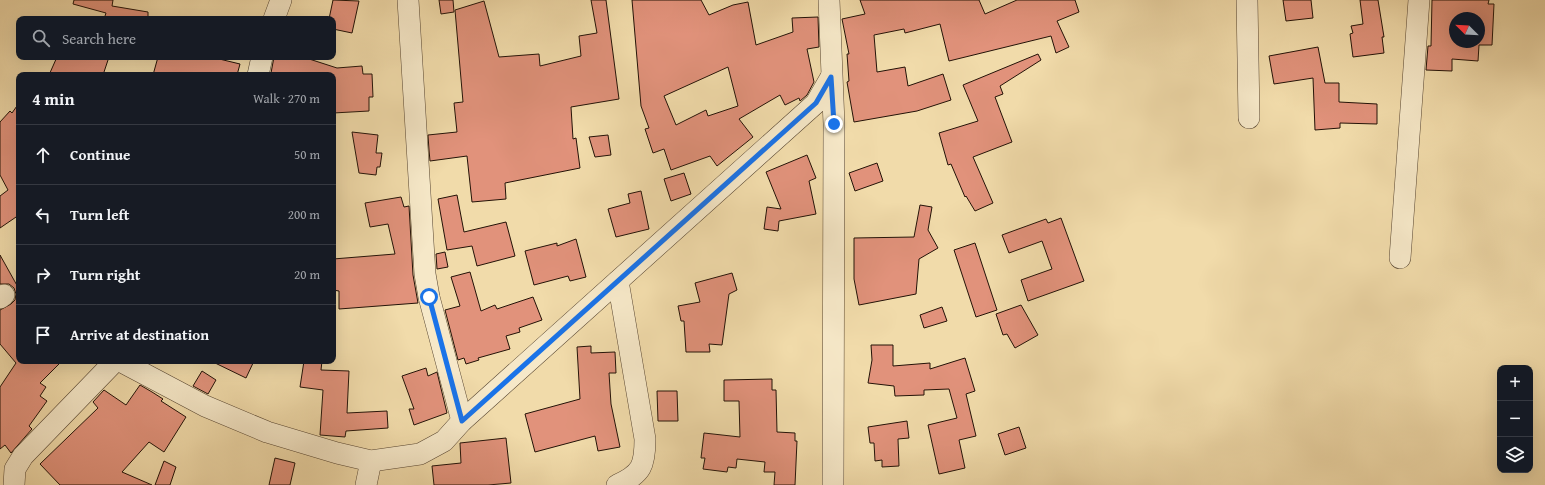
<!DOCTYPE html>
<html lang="en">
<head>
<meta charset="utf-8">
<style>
  body { margin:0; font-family:"Gentium Book Plus",serif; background:#242831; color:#f1f3f6 }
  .controls { position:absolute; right:12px; bottom:12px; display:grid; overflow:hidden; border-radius:8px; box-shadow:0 4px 16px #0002 }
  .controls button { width:36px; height:36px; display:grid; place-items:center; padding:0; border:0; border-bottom:1px solid #363941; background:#171b24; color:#f1f3f6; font:20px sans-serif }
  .compass { position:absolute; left:1449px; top:12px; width:36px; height:36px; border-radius:50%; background:#171b24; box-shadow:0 4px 16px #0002; rotate:294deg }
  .stop { position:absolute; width:12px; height:12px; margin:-9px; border:3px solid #1a73e8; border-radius:50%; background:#fff }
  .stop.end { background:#1a73e8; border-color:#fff; box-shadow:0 1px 4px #0008 }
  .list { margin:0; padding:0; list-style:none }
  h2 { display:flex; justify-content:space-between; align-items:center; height:52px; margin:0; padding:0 16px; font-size:17px }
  h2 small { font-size:13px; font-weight:400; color:#9ea1a6 }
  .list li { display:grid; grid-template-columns:26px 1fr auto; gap:12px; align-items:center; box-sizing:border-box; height:60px; padding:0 16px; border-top:1px solid #363941 }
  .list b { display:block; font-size:15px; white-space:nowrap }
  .list em { font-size:13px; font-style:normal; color:#9ea1a6 }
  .icon { flex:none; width:22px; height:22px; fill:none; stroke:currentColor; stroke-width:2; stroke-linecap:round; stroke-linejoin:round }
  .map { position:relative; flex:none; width:1545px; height:485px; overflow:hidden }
  .search { position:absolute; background:#171b24; box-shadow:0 4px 16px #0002; left:16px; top:16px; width:320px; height:44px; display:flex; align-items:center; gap:10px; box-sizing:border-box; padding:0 14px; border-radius:8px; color:#9ea1a6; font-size:15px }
  .panel { position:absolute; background:#171b24; box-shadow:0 4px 16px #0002; left:16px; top:72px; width:320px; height:292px; border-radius:8px }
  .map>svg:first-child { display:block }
</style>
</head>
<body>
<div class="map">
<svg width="1545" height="485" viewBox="0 0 1545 485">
  <rect width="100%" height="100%" fill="#f1dbaa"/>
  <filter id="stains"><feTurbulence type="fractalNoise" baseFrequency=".005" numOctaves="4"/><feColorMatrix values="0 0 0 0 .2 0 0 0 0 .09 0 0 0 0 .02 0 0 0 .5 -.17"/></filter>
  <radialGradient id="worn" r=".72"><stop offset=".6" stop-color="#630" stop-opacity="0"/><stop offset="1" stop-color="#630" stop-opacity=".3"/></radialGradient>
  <g fill="#e1927b" stroke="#231207" fill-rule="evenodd">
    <path d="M 74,0 L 113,0 L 112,6 L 148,12 L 148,19 L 104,19 L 106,13 L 73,4 Z"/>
    <path d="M 333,0 L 359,1 L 352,33 L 333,29 L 333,19 L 329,19 Z"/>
    <path d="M 439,0 L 453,0 L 454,12 L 441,14 Z"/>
    <path d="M 591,0 L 606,0 L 619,99 L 571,107 L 573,139 L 576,138 L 580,168 L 505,183 L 506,199 L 472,202 L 467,156 L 430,161 L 429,150 L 428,135 L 457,132 L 454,103 L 463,102 L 455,10 L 484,1 L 499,57 L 539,54 L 540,66 L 581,56 L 579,36 L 597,33 Z"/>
    <path d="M 632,0 L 701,0 L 709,15 L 733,5 L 748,2 L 756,45 L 793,32 L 792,18 L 818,17 L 819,47 L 807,49 L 814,82 L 807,95 L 800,101 L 799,98 L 785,105 L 780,95 L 739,119 L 753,137 L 717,166 L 710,156 L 671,170 L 664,149 L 653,153 L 645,129 L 649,128 L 641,106 ZM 728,67 L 738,106 L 708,116 L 706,110 L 676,125 L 664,96 Z"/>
    <path d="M 860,0 L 979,0 L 985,14 L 1017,0 L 1075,0 L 1079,12 L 1057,21 L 1069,47 L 1056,53 L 1051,36 L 949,61 L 940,24 L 905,33 L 904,29 L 874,35 L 877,72 L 905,67 L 908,86 L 943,74 L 951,100 L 917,111 L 854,122 L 847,82 L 849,81 L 847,54 L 849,54 L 842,19 L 865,14 Z"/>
    <path d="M 1283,0 L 1311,0 L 1313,18 L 1286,21 Z"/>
    <path d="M 1360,0 L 1378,0 L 1384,37 L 1382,37 L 1384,53 L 1353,57 L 1350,34 L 1353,33 L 1351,26 L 1363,24 Z"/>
    <path d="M 1432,0 L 1489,0 L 1488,4 L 1494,4 L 1492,45 L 1479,45 L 1478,61 L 1452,59 L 1452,71 L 1426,70 L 1428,46 L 1431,46 ZM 1455,18 L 1479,18 L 1479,42 L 1455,42 Z"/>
    <path d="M 1318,47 L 1325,83 L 1339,83 L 1339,102 L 1377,104 L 1377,124 L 1340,123 L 1340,128 L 1315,130 L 1313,78 L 1274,84 L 1269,56 Z"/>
    <path d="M 1038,54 L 1041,60 L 1000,86 L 1003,94 L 995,97 L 1012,142 L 973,157 L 993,203 L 975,211 L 966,196 L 965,197 L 951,164 L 948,165 L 939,133 L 978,121 L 963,85 Z"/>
    <path d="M 57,57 L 109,57 L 103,75 L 49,75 Z"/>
    <path d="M 158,57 L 211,57 L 240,64 L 237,75 L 153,75 Z"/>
    <path d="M 274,57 L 303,57 L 337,68 L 362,66 L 363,74 L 372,74 L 373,97 L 369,97 L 369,111 L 333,113 L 333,75 L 278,75 L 271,73 Z"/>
    <path d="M 19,103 L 19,215 L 0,228 L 0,196 L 8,190 L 0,175 L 0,122 L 10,111 L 12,113 Z"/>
    <path d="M 352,132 L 378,135 L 376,153 L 382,153 L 380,167 L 377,167 L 376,175 L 359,173 Z"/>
    <path d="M 608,135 L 611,155 L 595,157 L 589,137 Z"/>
    <path d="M 807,155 L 816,178 L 809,181 L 816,214 L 779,221 L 778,231 L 764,229 L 767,207 L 781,209 L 766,172 Z"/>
    <path d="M 877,163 L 883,181 L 855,191 L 849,173 Z"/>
    <path d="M 684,173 L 691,194 L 671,201 L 664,179 Z"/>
    <path d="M 641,191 L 649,229 L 616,237 L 608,209 L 630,203 L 628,194 Z"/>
    <path d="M 457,195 L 464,232 L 506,222 L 515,256 L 477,266 L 472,246 L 447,250 L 438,199 Z"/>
    <path d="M 401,197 L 404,207 L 409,206 L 413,275 L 418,303 L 339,309 L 339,291 L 333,290 L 333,259 L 395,254 L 388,224 L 370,227 L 365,203 Z"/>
    <path d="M 920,205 L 932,207 L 928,230 L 938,248 L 919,259 L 916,294 L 859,305 L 854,279 L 854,238 L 914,237 Z"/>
    <path d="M 1061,218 L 1084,281 L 1028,301 L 1021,280 L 1052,269 L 1042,241 L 1009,253 L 1002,235 L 1046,219 L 1048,223 Z"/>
    <path d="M 576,239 L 586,277 L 570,281 L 568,276 L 534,285 L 525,251 L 557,243 L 557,246 Z"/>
    <path d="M 975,243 L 997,310 L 976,317 L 954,250 Z"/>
    <path d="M 445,252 L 448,267 L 437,269 L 436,254 Z"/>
    <path d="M 0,255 L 19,289 L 19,361 L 62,361 L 40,383 L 46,387 L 40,396 L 47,401 L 29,426 L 32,429 L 11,453 L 5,445 L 0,449 L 0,387 L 16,363 L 0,344 L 0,310 L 11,304 L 15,300 L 16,294 L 14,288 L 9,284 L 0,284 Z"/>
    <path d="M 470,272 L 481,311 L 495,305 L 497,309 L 533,297 L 542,320 L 519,328 L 520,332 L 506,336 L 510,349 L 478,358 L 479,360 L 466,364 L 464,358 L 458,360 L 445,310 L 460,306 L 451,277 Z"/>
    <path d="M 732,273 L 737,290 L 729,294 L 722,345 L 709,344 L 710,352 L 686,352 L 684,321 L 681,321 L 678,306 L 700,302 L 695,283 Z"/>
    <path d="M 1021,305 L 1038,335 L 1015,348 L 1007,334 L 1003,335 L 996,314 Z"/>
    <path d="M 942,307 L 947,321 L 924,328 L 920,315 Z"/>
    <path d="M 871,345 L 893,345 L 893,366 L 930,363 L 930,369 L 965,358 L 975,391 L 966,394 L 976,436 L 959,440 L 965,468 L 939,474 L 928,425 L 957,418 L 949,389 L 924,390 L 924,395 L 895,396 L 894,386 L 868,383 L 872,360 Z"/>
    <path d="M 591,346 L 591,353 L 615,352 L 616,373 L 609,373 L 611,404 L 620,447 L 598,451 L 595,436 L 535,452 L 525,414 L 580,399 L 577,347 Z"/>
    <path d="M 211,361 L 254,361 L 246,378 Z"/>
    <path d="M 304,361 L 322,361 L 321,370 L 349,371 L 347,413 L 387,411 L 388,428 L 346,431 L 345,437 L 320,435 L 323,390 L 300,387 Z"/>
    <path d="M 426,368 L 428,376 L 437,372 L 447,413 L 414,425 L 409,409 L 414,409 L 402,376 Z"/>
    <path d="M 202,371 L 216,380 L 208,394 L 193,386 Z"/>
    <path d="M 772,379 L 772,390 L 776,390 L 777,432 L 795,433 L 795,441 L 797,441 L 795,485 L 774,485 L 775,472 L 764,472 L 765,462 L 737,459 L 736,468 L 728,467 L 727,472 L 703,469 L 705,458 L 701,458 L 704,433 L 740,437 L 739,401 L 724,401 L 724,380 Z"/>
    <path d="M 140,385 L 152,392 L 163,399 L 161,401 L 186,417 L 164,452 L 149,442 L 122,472 L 152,485 L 60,485 L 40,464 L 98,408 L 93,402 L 104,390 L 126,405 Z"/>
    <path d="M 657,391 L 677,391 L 678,421 L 658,421 Z"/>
    <path d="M 907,421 L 909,438 L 898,439 L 899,466 L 882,467 L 882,460 L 875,461 L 874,443 L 870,443 L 868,427 Z"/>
    <path d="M 1019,427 L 1026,448 L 1005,455 L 998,434 Z"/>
    <path d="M 506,438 L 511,483 L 488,485 L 434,485 L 432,466 L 461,463 L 460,443 Z"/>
    <path d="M 275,458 L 295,463 L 290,485 L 269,485 Z"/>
    <path d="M 164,461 L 176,467 L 170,485 L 155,485 Z"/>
  </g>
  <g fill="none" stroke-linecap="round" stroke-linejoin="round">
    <defs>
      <g id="minor">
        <path d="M 408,0 L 425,274 L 429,297 L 462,421"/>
        <path d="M 829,0 L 834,124 L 833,485"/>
        <path d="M 1247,0 L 1249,118"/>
        <path d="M 274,19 L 281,0"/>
        <path d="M 258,75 L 262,57"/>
        <path d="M 1400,258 L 1419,0"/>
        <path d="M 0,298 L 4,295"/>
        <path d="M 120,361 L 205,406 L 267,432 L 337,453 L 371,461 L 420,454 L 444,441 L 462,421 L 816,103 L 831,77"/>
        <path d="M 14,485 L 15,469 L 23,456 L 115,361"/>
        <path d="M 366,485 L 371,461"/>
        <path d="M 617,485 C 642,474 645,465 645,439 L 618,281"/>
      </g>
    </defs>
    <use href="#minor" stroke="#564430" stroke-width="22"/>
    <use href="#minor" stroke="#f6e8c8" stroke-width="21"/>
  </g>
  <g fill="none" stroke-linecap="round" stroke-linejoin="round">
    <path stroke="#1a73e8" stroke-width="5" d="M 429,297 L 462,421 L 816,103 L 831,77 L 834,124"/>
  </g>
  <rect width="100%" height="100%" filter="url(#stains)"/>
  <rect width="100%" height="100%" fill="url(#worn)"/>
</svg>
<div class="controls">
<button>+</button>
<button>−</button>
<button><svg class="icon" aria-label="layers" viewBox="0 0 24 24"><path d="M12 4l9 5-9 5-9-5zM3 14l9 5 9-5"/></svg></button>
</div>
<svg class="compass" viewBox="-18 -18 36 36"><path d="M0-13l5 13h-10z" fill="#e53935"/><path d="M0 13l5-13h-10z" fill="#9ea1a6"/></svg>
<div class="stop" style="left:429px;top:297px"></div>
<div class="stop end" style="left:834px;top:124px"></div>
<div class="search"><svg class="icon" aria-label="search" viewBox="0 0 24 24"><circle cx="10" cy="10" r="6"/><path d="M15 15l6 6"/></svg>Search here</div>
<section class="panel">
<h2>4 min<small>Walk · 270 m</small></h2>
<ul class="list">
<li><svg class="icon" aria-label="ahead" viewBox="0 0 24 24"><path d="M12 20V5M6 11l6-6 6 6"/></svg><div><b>Continue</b></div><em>50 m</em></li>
<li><svg class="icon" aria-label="left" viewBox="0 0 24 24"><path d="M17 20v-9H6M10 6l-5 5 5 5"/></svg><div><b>Turn left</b></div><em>200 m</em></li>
<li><svg class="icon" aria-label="right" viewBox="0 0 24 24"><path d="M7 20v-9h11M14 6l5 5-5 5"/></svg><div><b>Turn right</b></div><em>20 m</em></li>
<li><svg class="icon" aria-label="arrive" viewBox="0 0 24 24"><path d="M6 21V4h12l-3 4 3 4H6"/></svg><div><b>Arrive at destination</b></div></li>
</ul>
</section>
</div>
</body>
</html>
